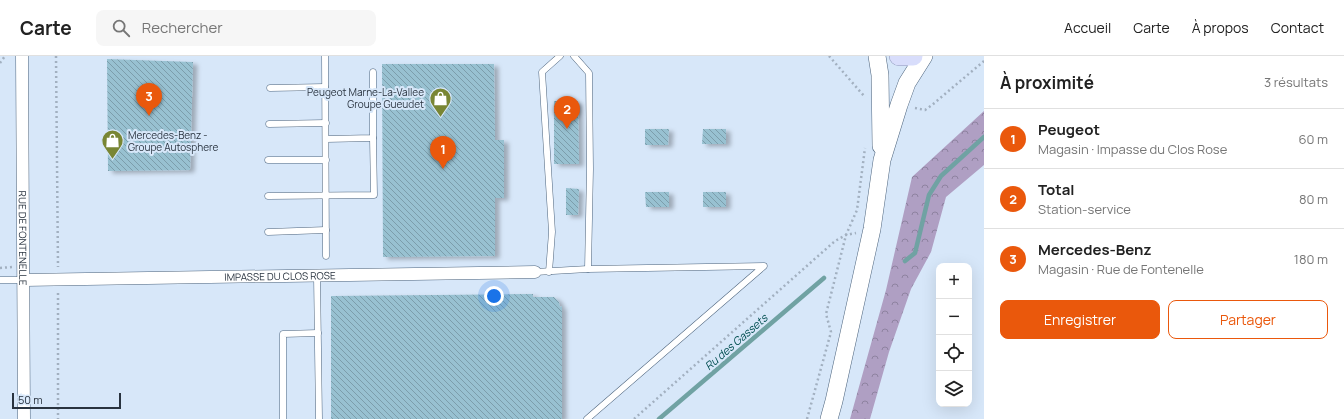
<!DOCTYPE html>
<html lang="fr">
<head>
<meta charset="utf-8">
<style>
  body { margin:0; font-family:Manrope,sans-serif; background:#f6f6f6; color:#222 }
  .controls { position:absolute; right:12px; bottom:12px; display:grid; overflow:hidden; border-radius:8px; box-shadow:0 4px 16px #0002 }
  .controls button { width:36px; height:36px; display:grid; place-items:center; padding:0; border:0; border-bottom:1px solid #e0e0e0; background:#fff; color:#222; font:20px sans-serif }
  .scale { position:absolute; left:12px; bottom:10px; width:109px; box-sizing:border-box; padding-left:4px; border:2px solid #29333f; border-top:0; font-size:11px; line-height:14px; white-space:nowrap; color:#29333f; -webkit-text-stroke:3px #d7e7f9; paint-order:stroke }
  .you { position:absolute; left:494px; top:240px; width:14px; height:14px; margin:-10px; border:3px solid #fff; border-radius:50%; background:#1a73e8; box-shadow:0 0 0 6px #1a73e833 }
  .badge { display:grid; place-items:center; width:26px; height:26px; border-radius:50%; background:#ea580c; color:#fff; font-size:13px; font-weight:700 }
  .pin { position:absolute; translate:-50% -33px; filter:drop-shadow(0 1px 2px #0008) }
  .pin::after { content:''; position:absolute; top:21px; width:14px; height:12px; background:inherit; clip-path:polygon(0 0,100% 0,50% 100%) }
  .list { margin:0; padding:0; list-style:none }
  h2 { display:flex; justify-content:space-between; align-items:center; height:52px; margin:0; padding:0 16px; font-size:17px }
  h2 small { font-size:13px; font-weight:400; color:#767676 }
  .list li { display:grid; grid-template-columns:26px 1fr auto; gap:12px; align-items:center; box-sizing:border-box; height:60px; padding:0 16px; border-top:1px solid #e0e0e0 }
  .list b { display:block; font-size:15px; white-space:nowrap }
  .list p { margin:0; font-size:13px; white-space:nowrap; color:#767676 }
  .list em { font-size:13px; font-style:normal; color:#767676 }
  .actions { display:flex; gap:8px; padding:12px 16px }
  .actions a { flex:1; padding:9px 0; border:1px solid #ea580c; border-radius:8px; text-align:center; font-size:14px; color:#ea580c }
  .actions .main { background:#ea580c; color:#fff }
  .icon { flex:none; width:22px; height:22px; fill:none; stroke:currentColor; stroke-width:2; stroke-linecap:round; stroke-linejoin:round }
  .map { position:relative; flex:none; width:984px; height:363px; overflow:hidden }
  header { display:flex; align-items:center; gap:24px; box-sizing:border-box; height:56px; padding:0 20px; background:#fff; border-bottom:1px solid #e0e0e0 }
  header strong { font-size:19px }
  nav { display:flex; gap:22px; margin-inline-start:auto; font-size:14px }
  .search { width:280px; height:36px; background:#f6f6f6; display:flex; align-items:center; gap:10px; box-sizing:border-box; padding:0 14px; border-radius:8px; color:#767676; font-size:15px }
  main { display:flex }
  aside { flex:1; background:#fff }
  .map>svg:first-child { display:block }
</style>
</head>
<body>
<header>
<strong>Carte</strong>
<div class="search"><svg class="icon" aria-label="search" viewBox="0 0 24 24"><circle cx="10" cy="10" r="6"/><path d="M15 15l6 6"/></svg>Rechercher</div>
<nav><a>Accueil</a><a>Carte</a><a>À propos</a><a>Contact</a></nav>
</header>
<main>
<div class="map">
<svg width="984" height="363" viewBox="0 0 984 363">
  <defs>
    <pattern id="forest-crowns" width="20" height="18" patternUnits="userSpaceOnUse"><rect width="20" height="18" fill="#af9fc3"/><path d="M2 6a3 3 0 1 1 6 0M12 15a3 3 0 1 1 6 0" fill="none" stroke="#8e82a0"/></pattern>
    <pattern id="building-back-hatch" width="6" height="6" patternUnits="userSpaceOnUse"><rect width="6" height="6" fill="#98c1d1"/><path d="M-1 5l2 2M0 0l6 6M5-1l2 2" fill="none" stroke="#7c9dab"/></pattern>
    <filter id="shadow"><feDropShadow dx="4.5" dy="2.5" stdDeviation="2" flood-color="#0004"/></filter>
  </defs>
  <rect width="100%" height="100%" fill="#d7e7f9"/>
  <path fill="url(#forest-crowns)" d="M 984,55 L 984,109 L 946,141 L 931,196 L 911,233 L 889,296 L 870,363 L 850,363 L 886,234 L 912,121 Z"/>
  <g fill="none" stroke-linecap="round" stroke-linejoin="round">
    <g stroke="#70a2a3" stroke-width="4.5">
      <path d="M 905,205 L 915,197 L 929,139 L 941,120 L 984,81"/>
      <path d="M 659,363 L 824,222"/>
    </g>
  </g>
  <g fill="url(#building-back-hatch)" filter="url(#shadow)">
    <path d="M 107,3 L 193,6 L 190,114 L 108,115 Z"/>
    <path d="M 382,8 L 494,8 L 495,84 L 504,84 L 504,142 L 495,142 L 495,200 L 383,201 Z"/>
    <path d="M 554,45 L 578,45 L 579,108 L 554,108 Z"/>
    <path d="M 645,73 L 669,73 L 668,89 L 645,89 Z"/>
    <path d="M 703,73 L 726,73 L 726,88 L 702,88 Z"/>
    <path d="M 566,132 L 579,133 L 578,159 L 566,159 Z"/>
    <path d="M 645,136 L 669,136 L 669,151 L 646,151 Z"/>
    <rect x="703" y="136" width="23" height="15"/>
    <path d="M 533,238 L 533,241 L 554,241 L 559,246 L 560,251 L 562,250 L 562,363 L 331,363 L 331,240 Z"/>
  </g>
  <g fill="none" stroke-linecap="round" stroke-linejoin="round">
    <defs>
      <g id="service">
        <path d="M 325,0 L 326,200"/>
        <path d="M 574,0 L 589,17 L 590,113 L 588,213"/>
        <path d="M 270,32 L 325,31"/>
        <path d="M 269,68 L 326,67"/>
        <path d="M 326,83 L 373,82 L 373,16"/>
        <path d="M 268,104 L 326,104"/>
        <path d="M 268,140 L 374,139 L 373,82"/>
        <path d="M 268,176 L 326,174"/>
        <path d="M 535,216 L 588,213 L 764,210 L 587,363"/>
        <path d="M 549,216 L 552,176 L 542,16 L 560,0"/>
        <path d="M 317,220 L 319,363"/>
        <path d="M 0,224 L 24,224"/>
        <path d="M 283,363 L 283,278 L 318,277"/>
      </g>
      <g id="minor">
        <path id="s1" d="M 22,0 L 24,363"/>
        <path id="s2" d="M 24,224 L 535,216"/>
      </g>
      <g id="secondary">
        <path d="M 877,0 L 880,19 L 881,90"/>
        <path d="M 829,363 L 834,345 L 872,173 L 882,104 L 899,49 L 907,27 L 924,0"/>
      </g>
      <path id="primary" d="M 899,0 L 913,0"/>
    </defs>
    <use href="#service" stroke="#4d647d" stroke-width="7"/>
    <use href="#minor" stroke="#4d647d" stroke-width="13"/>
    <use href="#secondary" stroke="#4d647d" stroke-width="18"/>
    <use href="#primary" stroke="#8a93b7" stroke-width="20"/>
    <g stroke="#a2b0c0" stroke-width="2.5" stroke-dasharray="2 3" stroke-linecap="butt">
      <path d="M 56,0 L 58,211"/>
      <path d="M 829,0 L 865,41"/>
      <path d="M 0,7 L 5,0"/>
      <path d="M 915,52 L 925,54 L 932,49 L 984,5"/>
      <path d="M 0,212 L 12,211"/>
      <path d="M 58,237 L 58,363"/>
      <path d="M 634,363 L 835,185 L 846,179 L 856,177"/>
      <path d="M 807,363 L 831,276 L 826,258 L 846,179 L 857,154 L 865,92"/>
    </g>
    <use href="#service" stroke="#fff" stroke-width="6"/>
    <use href="#minor" stroke="#fff" stroke-width="12"/>
    <use href="#secondary" stroke="#fff" stroke-width="17"/>
    <use href="#primary" stroke="#d8ddfb" stroke-width="19"/>
  </g>
  <defs>
    <symbol id="shop-pin" viewBox="-11 -11 22 30"><path d="M0 17L-7.5 6A9.5 9.5 0 1 1 7.5 6Z" fill="#798634" stroke="#d7e7f9"/><path d="M-5-2.5h2.3a2.7 3.5 0 0 1 5.4 0H5L5.5 6h-11ZM-1.5-2.5h3a1.5 2.3 0 0 0-3 0Z" fill="#fff"/></symbol>
  </defs>
  <g fill-rule="evenodd">
    <use href="#shop-pin" x="428" y="30" width="25" height="34"/>
    <use href="#shop-pin" x="100" y="72" width="25" height="34"/>
  </g>
  <g text-anchor="middle" stroke-width="4" stroke-linejoin="round" paint-order="stroke">
    <g font-size="10" fill="#29333f" stroke="#d7e7f9" text-anchor="end">
      <text x="424" y="40">Peugeot Marne-La-Vallee<tspan x="424" dy="12">Groupe Gueudet</tspan></text>
      <text x="128" y="83" text-anchor="start">Mercedes-Benz -<tspan x="128" dy="12">Groupe Autosphere</tspan></text>
    </g>
    <g font-size="10" fill="#29333f" stroke="#d7e7f9">
      <text dy="4" stroke="none"><textPath href="#s1" startOffset="182">RUE DE FONTENELLE</textPath></text>
      <text dy="4" stroke="none"><textPath href="#s2" startOffset="256">IMPASSE DU CLOS ROSE</textPath></text>
    </g>
    <g font-size="11" font-style="italic" fill="#004e50" stroke="#d7e7f9">
      <text transform="translate(736 286) rotate(-41)" y="4">Ru des Gassets</text>
    </g>
  </g>
</svg>
<div class="controls">
<button>+</button>
<button>−</button>
<button><svg class="icon" aria-label="locate" viewBox="0 0 24 24"><circle cx="12" cy="12" r="6"/><path d="M12 2v4M12 18v4M2 12h4M18 12h4"/></svg></button>
<button><svg class="icon" aria-label="layers" viewBox="0 0 24 24"><path d="M12 4l9 5-9 5-9-5zM3 14l9 5 9-5"/></svg></button>
</div>
<div class="scale">50 m</div>
<div class="you"></div>
<div class="pin badge" style="left:443px;top:113px">1</div>
<div class="pin badge" style="left:567px;top:73px">2</div>
<div class="pin badge" style="left:149px;top:60px">3</div>
</div>
<aside>
<h2>À proximité<small>3 résultats</small></h2>
<ul class="list">
<li><span class="badge">1</span><div><b>Peugeot</b><p>Magasin · Impasse du Clos Rose</p></div><em>60 m</em></li>
<li><span class="badge">2</span><div><b>Total</b><p>Station-service</p></div><em>80 m</em></li>
<li><span class="badge">3</span><div><b>Mercedes-Benz</b><p>Magasin · Rue de Fontenelle</p></div><em>180 m</em></li>
</ul>
<div class="actions"><a class="main">Enregistrer</a><a>Partager</a></div>
</aside>
</main>
</body>
</html>
